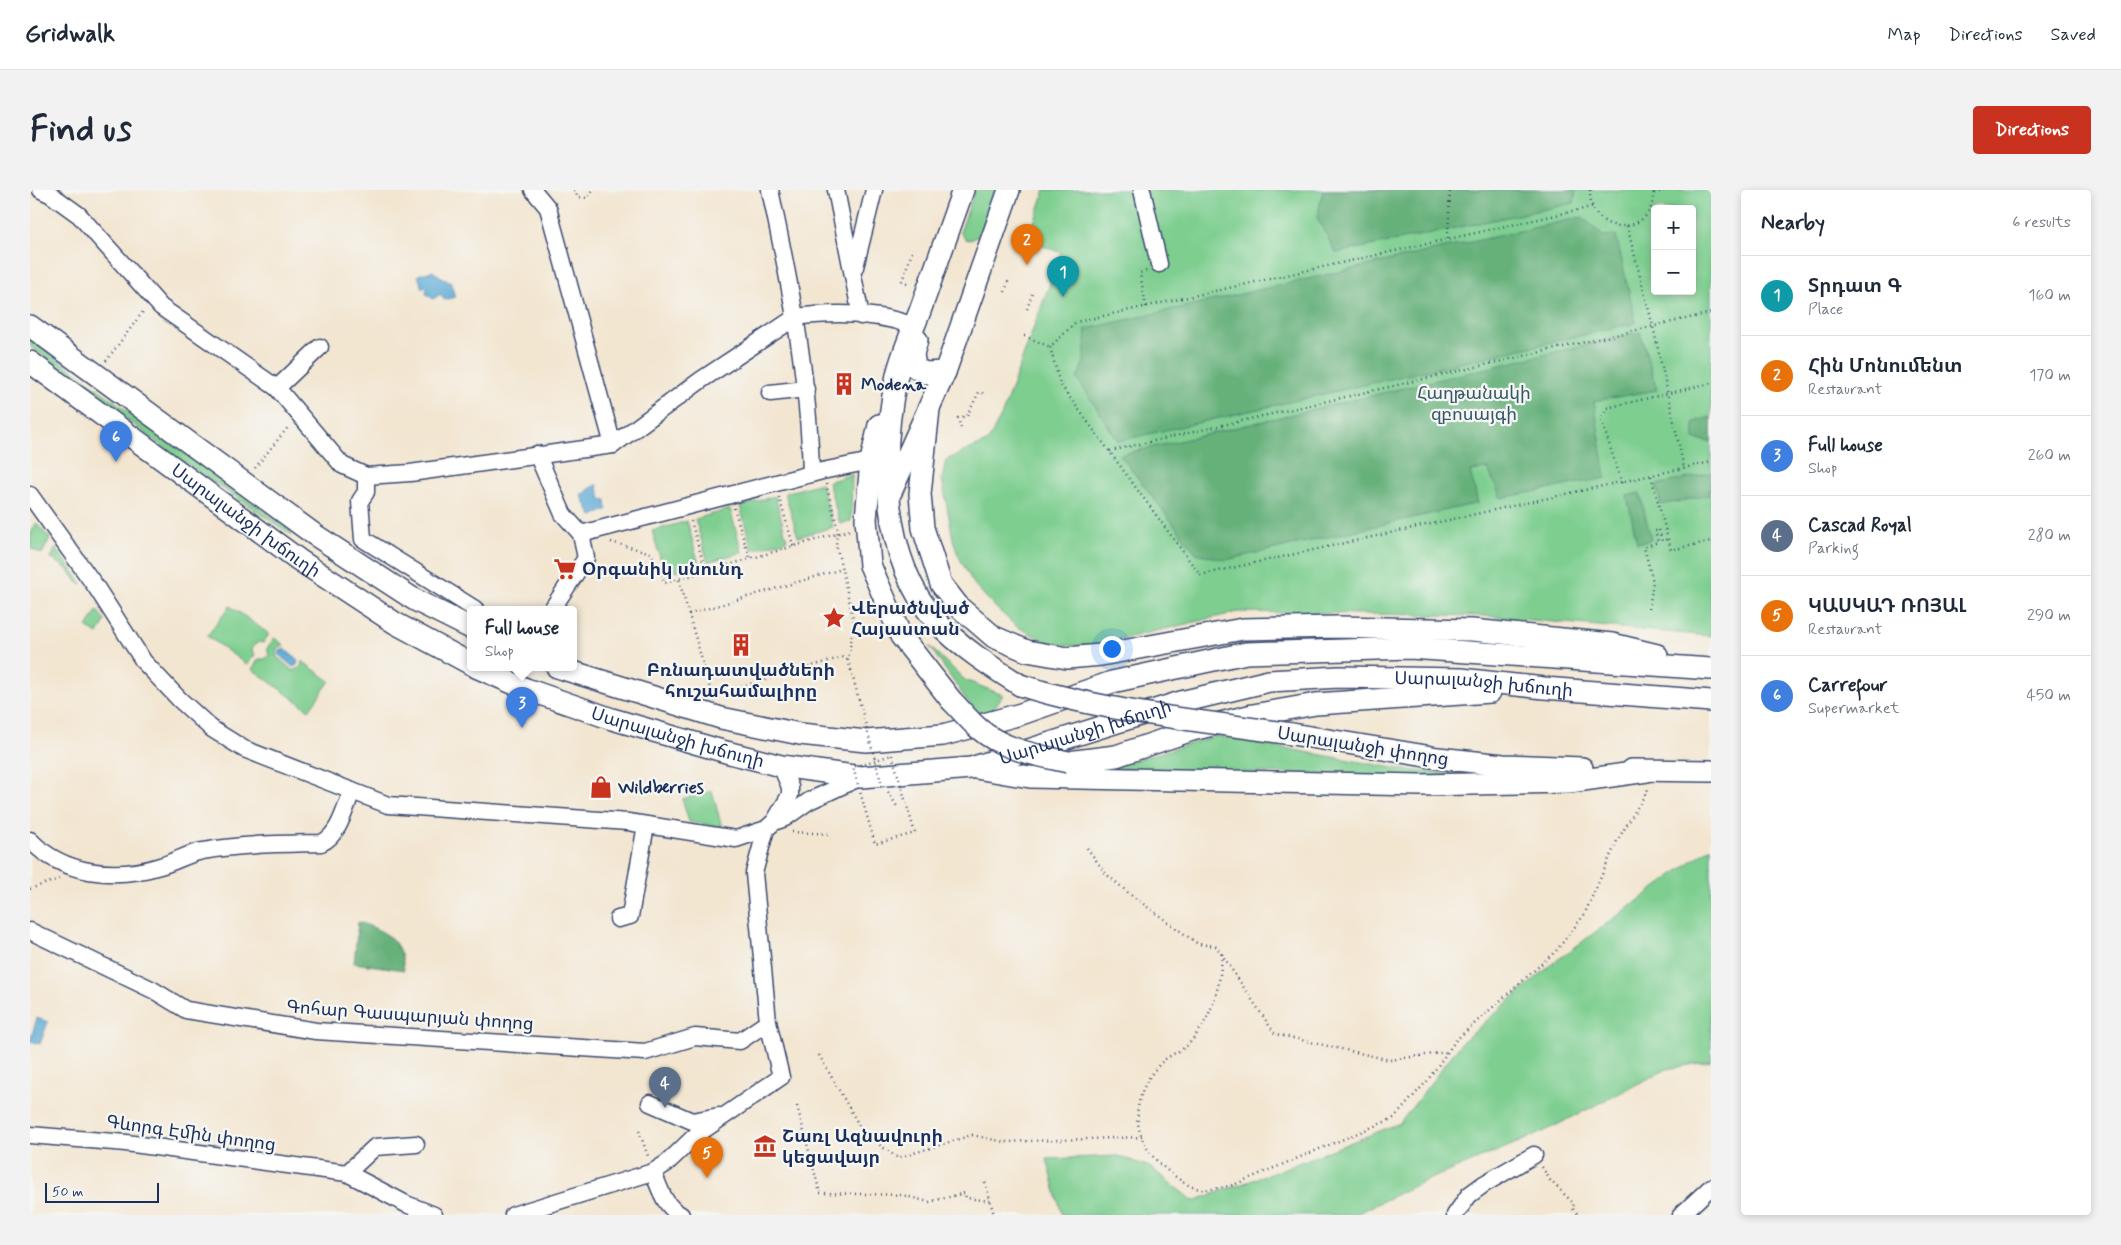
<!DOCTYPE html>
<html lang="en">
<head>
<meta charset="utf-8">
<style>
  body { margin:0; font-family:Mynerve,"Noto Sans Armenian",sans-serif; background:#f2f2f3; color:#1f2937 }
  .controls { position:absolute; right:15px; top:15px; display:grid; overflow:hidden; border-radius:5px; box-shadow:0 2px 8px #0003 }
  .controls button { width:45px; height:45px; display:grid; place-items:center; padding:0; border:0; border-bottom:1px solid #e0e1e3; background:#fff; color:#1f2937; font:25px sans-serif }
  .scale { position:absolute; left:15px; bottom:12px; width:114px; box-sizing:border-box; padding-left:5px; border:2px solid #1b2f5e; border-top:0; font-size:14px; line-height:18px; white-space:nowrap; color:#1b2f5e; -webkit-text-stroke:4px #f6f6f2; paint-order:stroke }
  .you { position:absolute; left:1081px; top:458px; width:18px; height:18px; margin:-12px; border:4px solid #fff; border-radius:50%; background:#1a73e8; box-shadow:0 0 0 8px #1a73e833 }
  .badge { display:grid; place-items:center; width:32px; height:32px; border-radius:50%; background:#c8321e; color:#fff; font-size:16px; font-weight:700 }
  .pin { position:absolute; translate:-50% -41px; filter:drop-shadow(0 1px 2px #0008) }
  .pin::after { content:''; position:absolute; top:26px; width:18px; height:15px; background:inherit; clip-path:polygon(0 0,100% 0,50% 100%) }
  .popup { position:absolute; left:437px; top:416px; width:110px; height:65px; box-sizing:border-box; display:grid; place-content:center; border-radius:5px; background:#fff; filter:drop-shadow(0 1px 4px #0005); font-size:16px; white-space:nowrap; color:#747a83 }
  .popup b { font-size:19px; color:#1f2937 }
  .popup::after { content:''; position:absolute; left:50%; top:100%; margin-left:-10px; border:10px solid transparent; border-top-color:#fff }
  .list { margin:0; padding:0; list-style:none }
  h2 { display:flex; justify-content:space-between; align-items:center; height:65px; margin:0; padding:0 20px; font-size:21px }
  h2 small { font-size:16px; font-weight:400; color:#747a83 }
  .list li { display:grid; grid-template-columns:32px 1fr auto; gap:15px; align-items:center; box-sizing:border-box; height:80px; padding:0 20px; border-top:1px solid #e0e1e3 }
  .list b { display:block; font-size:19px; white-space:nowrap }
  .list p { margin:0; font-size:16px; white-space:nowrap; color:#747a83 }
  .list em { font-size:16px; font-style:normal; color:#747a83 }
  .map { position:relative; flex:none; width:1681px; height:1025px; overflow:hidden; border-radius:5px }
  header { display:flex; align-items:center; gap:30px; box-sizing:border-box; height:70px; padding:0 25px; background:#fff; border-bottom:1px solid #e0e1e3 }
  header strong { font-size:24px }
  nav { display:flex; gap:28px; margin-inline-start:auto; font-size:18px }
  .intro { display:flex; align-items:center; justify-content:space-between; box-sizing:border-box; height:120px; padding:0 30px }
  h1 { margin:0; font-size:35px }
  .button { padding:12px 22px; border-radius:5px; background:#c8321e; color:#fff; font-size:18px; font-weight:700 }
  main { display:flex; gap:30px; padding:0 30px }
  aside { flex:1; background:#fff; border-radius:5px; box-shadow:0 2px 8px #0003 }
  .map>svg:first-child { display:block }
</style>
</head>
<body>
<header>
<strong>Gridwalk</strong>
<nav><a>Map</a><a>Directions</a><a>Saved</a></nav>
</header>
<div class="intro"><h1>Find us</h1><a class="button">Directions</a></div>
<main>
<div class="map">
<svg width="1681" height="1025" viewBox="0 0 1681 1025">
  <rect width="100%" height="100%" fill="#f6f6f2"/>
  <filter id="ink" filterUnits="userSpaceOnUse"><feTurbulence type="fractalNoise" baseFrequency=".02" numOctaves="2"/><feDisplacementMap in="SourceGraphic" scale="10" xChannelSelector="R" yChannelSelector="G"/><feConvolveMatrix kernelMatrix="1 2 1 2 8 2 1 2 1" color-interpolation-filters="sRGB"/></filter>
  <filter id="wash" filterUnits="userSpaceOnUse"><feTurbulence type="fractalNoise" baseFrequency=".0096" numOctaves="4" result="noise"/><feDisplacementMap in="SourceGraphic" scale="20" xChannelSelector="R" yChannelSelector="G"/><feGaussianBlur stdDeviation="1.12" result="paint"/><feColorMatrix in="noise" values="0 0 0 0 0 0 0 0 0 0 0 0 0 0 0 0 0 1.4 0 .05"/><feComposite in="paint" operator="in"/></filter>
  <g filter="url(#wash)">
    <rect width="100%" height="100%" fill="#f3e6d1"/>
    <g fill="#7dce8f" stroke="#4c7e76" fill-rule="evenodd">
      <path d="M 945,0 L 966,0 L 949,46 L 940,50 L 935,49 L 930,42 Z"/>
      <path d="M 1015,0 L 1681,0 L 1681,446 L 1456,426 L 1208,422 L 1070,454 L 1042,456 L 1016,452 L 986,436 L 965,417 L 943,393 L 928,365 L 923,349 L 912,289 L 916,270 L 958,251 L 972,224 L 1031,63 L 998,50 ZM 1625,19 L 1662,19 L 1662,101 L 1625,101 Z"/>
      <path d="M 0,149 L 260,340 L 262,345 L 145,266 L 0,156 Z"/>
      <path d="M 822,284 L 821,331 L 810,334 L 798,292 Z"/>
      <path d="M 791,293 L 803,337 L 768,347 L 755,303 Z"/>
      <path d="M 745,306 L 757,350 L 722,360 L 710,316 Z"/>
      <path d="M 700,319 L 712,362 L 678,372 L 665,329 Z"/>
      <path d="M 657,331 L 669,374 L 635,384 L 622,341 Z"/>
      <path d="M 6,333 L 20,348 L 12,364 L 0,358 L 0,345 Z"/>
      <path d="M 26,358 L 52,394 L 47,392 L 39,380 L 21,368 Z"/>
      <path d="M 200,416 L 239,444 L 233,453 L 228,452 L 223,456 L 222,461 L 225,465 L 217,475 L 177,446 Z"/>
      <path d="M 67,420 L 75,431 L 68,444 L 57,438 Z"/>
      <path d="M 244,448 L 254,455 L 247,458 L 246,466 L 263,481 L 271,477 L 272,471 L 300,491 L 279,520 L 222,479 L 229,469 L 235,469 L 239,465 L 237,458 Z"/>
      <path d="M 899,456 L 935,490 L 973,505 L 958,527 L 940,515 Z"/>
      <path d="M 1187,546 L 1375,580 L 1447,586 L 1369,587 L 1066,578 L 1088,575 Z"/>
      <path d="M 682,601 L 692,637 L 659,632 L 652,609 Z"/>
      <path d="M 1681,657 L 1681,871 L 1637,879 L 1513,942 L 1386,995 L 1324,1025 L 1032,1025 L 1017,969 L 1088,966 L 1120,977 L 1163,1011 L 1240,984 L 1370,933 L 1432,852 L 1522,774 Z"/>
    </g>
    <g fill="#66b17a" stroke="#40706c">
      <path d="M 1293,0 L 1546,0 L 1544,13 L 1306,63 L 1287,28 Z"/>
      <path d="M 1552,27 L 1573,46 L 1586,45 L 1606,133 L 1088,251 L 1047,188 L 1054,171 L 1056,139 Z"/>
      <path d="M 1610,142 L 1627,200 L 1564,211 L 1576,288 L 1471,308 L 1458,279 L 1440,281 L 1448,313 L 1196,370 L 1166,363 L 1090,265 Z"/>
      <path d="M 1681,227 L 1681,252 L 1664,249 L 1664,232 Z"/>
      <path d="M 1681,283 L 1681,300 L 1678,301 L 1679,305 L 1631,315 L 1626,295 Z"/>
      <path d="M 1610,303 L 1621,350 L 1607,353 L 1597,306 Z"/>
      <path d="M 328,732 C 355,741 371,748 374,780 L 324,773 Z"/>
    </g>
    <g fill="#59a9d4" stroke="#3a6c99">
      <path d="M 402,81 L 421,93 L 425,107 L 414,110 L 411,104 L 403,109 L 396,104 L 397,97 L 392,98 L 388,85 Z"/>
      <path d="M 567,294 L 571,309 L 576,310 L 577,320 L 562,326 L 551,305 Z"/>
      <path d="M 254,459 L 268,470 L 267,475 L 263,477 L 249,465 L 250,461 Z"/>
      <path d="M 7,828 L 18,832 L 10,854 L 0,851 Z"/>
    </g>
  </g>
  <g filter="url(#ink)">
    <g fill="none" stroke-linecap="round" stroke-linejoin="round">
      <defs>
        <g id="minor">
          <path d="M 11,0 L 20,4 L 49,25 L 131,117 L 247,198 L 312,275 L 336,286 L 380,283 L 583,255 L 671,190 L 766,127 C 805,122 848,123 884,136"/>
          <path d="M 503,0 L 518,18 L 583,255"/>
          <path d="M 740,0 C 760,94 779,187 781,284"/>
          <path d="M 806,0 L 831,126"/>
          <path d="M 1112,0 L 1129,74"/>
          <path d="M 825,77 L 844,0"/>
          <path d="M 247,198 L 290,157"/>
          <path d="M 740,203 L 776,199"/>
          <path d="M 507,264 L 533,324 L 551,344 L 792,281 L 841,271"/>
          <path d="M 336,286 L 336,302 L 330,311 L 333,349 L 445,419"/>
          <path d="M 0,305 L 66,397 L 114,472 L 150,510 L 182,539 L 214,559 L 358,615 L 598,632 L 706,649 L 736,639"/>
          <path d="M 522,419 L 556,368 L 551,344"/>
          <path d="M 744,632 L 755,628 L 779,611 L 831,587"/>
          <path d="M 0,650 C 33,685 86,690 130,676 C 145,672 159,663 173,661 C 212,654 252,654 291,653 C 309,646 315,618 322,601"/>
          <path d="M 588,729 L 600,726 L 616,635"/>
          <path d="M 0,741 L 123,800 L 156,820 L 286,841 L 615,862 L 665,847 L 710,851 L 738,832"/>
          <path d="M 620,913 L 662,931 L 689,926"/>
          <path d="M 0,945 L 96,953 L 317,983 L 376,1014 L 404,1025"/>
          <path d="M 623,982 C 630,999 634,1016 651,1025"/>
          <path d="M 317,983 L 345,957 L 386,954"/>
          <path d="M 483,1025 L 623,982 L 637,973 L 665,946 L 751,887 L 738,832 L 724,683 L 736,639 L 744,632 L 760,605 L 760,597 L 751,576"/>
          <path d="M 1425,1025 L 1439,1005 L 1454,994 L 1504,965"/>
          <path d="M 1651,1025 L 1681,997"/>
        </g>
        <g id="major">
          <path d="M 933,0 C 919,40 904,81 890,121 C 882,142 872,164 867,185 C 850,263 851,368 906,431 C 930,457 960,476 990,495"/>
          <path d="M 0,136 L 285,345 L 385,410 L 441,438"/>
          <path d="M 887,150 L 883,164 L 885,177 L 894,183 L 915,182"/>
          <path id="s1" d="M 0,172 L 269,370 L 365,433 L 441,474"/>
          <path d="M 899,219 L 890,304 L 893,338 L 911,394 L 929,417 L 964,447 L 997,461 L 1037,468 L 1071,465 L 1213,439 L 1308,437 L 1442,440 L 1582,454 L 1627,465"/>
          <path d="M 849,235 L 841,271 L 836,329 L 840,375 L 871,446 L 921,510"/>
          <path d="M 861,302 L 915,182 L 979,0"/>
          <path id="s2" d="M 446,477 L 496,499 L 582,529 L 696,562 L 751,576 L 831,587 L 941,578 L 1151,512 L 1239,491 L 1309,487 L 1431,489 L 1514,498 L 1681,511"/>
          <path d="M 527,477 L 691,528 L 770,544 L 836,551 L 913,545 L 991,524 L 1082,492 L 1216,463 L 1380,458 L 1681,479"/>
          <path d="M 1262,544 L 1408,568 L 1473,575 L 1552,578"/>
          <path d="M 1038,572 L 1086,566 L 1162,540 L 1223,525 L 1286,514 L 1460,502"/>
          <path d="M 946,578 L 1000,587 L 1390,595 L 1539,592 L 1617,581"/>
          <path d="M 1602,580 L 1681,581"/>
        </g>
      </defs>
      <use href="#minor" stroke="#3b4a6f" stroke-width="19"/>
      <use href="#major" stroke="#3b4a6f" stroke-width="24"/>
      <g stroke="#3b4a6f" stroke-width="2.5" stroke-dasharray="1 4" stroke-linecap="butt">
        <path d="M 544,0 L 548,7 L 557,8 L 563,0"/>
        <path d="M 1560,0 C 1558,50 1628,46 1623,0"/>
        <path d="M 1624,3 L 1636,0"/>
        <path d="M 1562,17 L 1046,132 L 1020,157 L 1030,194 L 1170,385 L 1681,272"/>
        <path d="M 1597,36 L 1623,136 L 1654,278"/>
        <path d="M 1418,48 L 1420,0"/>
        <path d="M 877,93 L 872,91 L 882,62"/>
        <path d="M 975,102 L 979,89"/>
        <path d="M 1116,117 L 1110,83 L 1116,81"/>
        <path d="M 997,119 L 1002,104"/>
        <path d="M 994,146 L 995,146"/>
        <path d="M 999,148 L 1020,157"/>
        <path d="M 76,171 L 115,119"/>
        <path d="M 931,238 L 928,228 L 937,226 L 949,202 L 957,204"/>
        <path d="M 1080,261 L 1681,123"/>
        <path d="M 225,278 L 259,236"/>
        <path d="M 1621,286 L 1641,360 L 1681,351"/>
        <path d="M 1592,293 L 1571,229 L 1577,218 L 1681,193"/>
        <path d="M 796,294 L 808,339 L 806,354 L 824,432 L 818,470 L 821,480"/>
        <path d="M 749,307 L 764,358"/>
        <path d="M 704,318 L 720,370"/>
        <path d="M 661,331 L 676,382"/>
        <path d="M 1629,340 L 1632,351 L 1638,349"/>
        <path d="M 581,352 L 621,363 L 635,393 L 820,340"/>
        <path d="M 649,390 L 682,505 L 813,467 L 818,470"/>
        <path d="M 1619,419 L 1623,392 L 1614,357 L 1628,352 L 1625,341 L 1629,340"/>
        <path d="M 659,424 L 812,379"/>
        <path d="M 858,602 L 868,618"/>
        <path d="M 762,642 L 801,644"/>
        <path d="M 1057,658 L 1076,684 L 1101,705 L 1168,754 L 1186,756 L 1245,844 L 1360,870 L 1417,862"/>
        <path d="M 0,699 L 29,689"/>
        <path d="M 1192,764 C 1191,788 1186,812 1174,833 C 1170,840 1163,849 1158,855 C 1149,862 1137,866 1130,874 C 1098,908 1100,951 1137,980 C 1163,1001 1170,1003 1203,995 L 1364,928 L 1397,891 L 1426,850 L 1526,761 L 1554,725 L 1587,651 L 1619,598"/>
        <path d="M 789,865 L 834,944 L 868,968 L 942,945 L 974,952 L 1112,947"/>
        <path d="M 767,916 L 790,1003 L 872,1005 L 899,1012 L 935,1003 L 936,1008 L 960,1011"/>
        <path d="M 609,941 L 618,966"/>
        <path d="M 1512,977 L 1520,990 L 1544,1014 L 1542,1018 L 1549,1025"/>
        <path d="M 955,992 L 964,1025"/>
      </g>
      <use href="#minor" stroke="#fff" stroke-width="16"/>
      <use href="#major" stroke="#fff" stroke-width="21"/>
      <defs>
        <g id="major-bridge">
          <path d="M 990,495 C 1074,522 1174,531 1262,544"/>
          <path d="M 921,510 C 930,519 938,529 948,538 C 973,560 1007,565 1038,572"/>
        </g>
      </defs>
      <use href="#major-bridge" stroke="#3b4a6f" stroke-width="24" stroke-linecap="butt"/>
      <g stroke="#3b4a6f" stroke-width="2.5" stroke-dasharray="1 4" stroke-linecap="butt">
        <path d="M 821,480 L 851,592"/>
        <path d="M 862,565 L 885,643 L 845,654 L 823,577 Z"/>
      </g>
      <use href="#major-bridge" stroke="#fff" stroke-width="21"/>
    </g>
  </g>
  <defs>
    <symbol id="building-bare" viewBox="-9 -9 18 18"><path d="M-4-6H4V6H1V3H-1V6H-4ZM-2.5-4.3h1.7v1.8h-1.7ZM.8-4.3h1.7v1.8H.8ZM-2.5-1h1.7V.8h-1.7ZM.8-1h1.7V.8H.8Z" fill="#c8321e" stroke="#f6f6f2" stroke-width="2.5" paint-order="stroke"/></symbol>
    <symbol id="supermarket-bare" viewBox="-9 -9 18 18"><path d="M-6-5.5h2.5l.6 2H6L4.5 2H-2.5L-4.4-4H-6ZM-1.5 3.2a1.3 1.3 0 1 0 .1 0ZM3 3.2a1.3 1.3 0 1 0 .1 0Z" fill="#c8321e" stroke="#f6f6f2" stroke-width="2.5" paint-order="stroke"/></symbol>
    <symbol id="sight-bare" viewBox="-9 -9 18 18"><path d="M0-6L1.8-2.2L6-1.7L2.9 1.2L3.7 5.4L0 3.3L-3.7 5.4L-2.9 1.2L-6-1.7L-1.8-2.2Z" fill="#c8321e" stroke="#f6f6f2" stroke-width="2.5" paint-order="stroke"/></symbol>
    <symbol id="shop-bare" viewBox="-9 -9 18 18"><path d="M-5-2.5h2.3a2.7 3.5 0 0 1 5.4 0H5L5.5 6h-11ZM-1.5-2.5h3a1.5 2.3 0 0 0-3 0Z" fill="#c8321e" stroke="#f6f6f2" stroke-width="2.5" paint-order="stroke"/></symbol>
    <symbol id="museum-bare" viewBox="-9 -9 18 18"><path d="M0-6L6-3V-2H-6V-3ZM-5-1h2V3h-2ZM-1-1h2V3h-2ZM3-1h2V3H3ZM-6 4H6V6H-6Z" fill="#c8321e" stroke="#f6f6f2" stroke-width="2.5" paint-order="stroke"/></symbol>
  </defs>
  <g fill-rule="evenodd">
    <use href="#building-bare" x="798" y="178" width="32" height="32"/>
    <use href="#supermarket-bare" x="519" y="363" width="32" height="32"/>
    <use href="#sight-bare" x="788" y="412" width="32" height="32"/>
    <use href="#building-bare" x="695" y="439" width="32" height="32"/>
    <use href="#shop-bare" x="555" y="581" width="32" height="32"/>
    <use href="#museum-bare" x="719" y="940" width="32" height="32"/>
  </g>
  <g text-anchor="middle" stroke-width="4.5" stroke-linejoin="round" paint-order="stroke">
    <g font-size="18" font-weight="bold" fill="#1b2f5e" stroke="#f6f6f2" text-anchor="start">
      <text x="831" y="200">Modena</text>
      <text x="552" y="385">Օրգանիկ սնունդ</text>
      <text x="821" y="424">Վերածնված<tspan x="821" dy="21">Հայաստան</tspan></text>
      <text x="711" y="486" text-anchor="middle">Բռնադատվածների<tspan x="711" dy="21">հուշահամալիրը</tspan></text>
      <text x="588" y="603">Wildberries</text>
      <text x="752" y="952">Շառլ Ազնավուրի<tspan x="752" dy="21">կեցավայր</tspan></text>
    </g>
    <g font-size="18" fill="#34576a" stroke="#f6f6f2">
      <text x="1444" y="209">Հաղթանակի<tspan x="1444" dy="21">զբոսայգի</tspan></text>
    </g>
    <g font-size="18" fill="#1b2f5e" stroke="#f6f6f2">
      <text dy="6" stroke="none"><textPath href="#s1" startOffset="268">Սարալանջի խճուղի</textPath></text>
      <text dy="6" stroke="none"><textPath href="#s2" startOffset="1038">Սարալանջի խճուղի</textPath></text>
      <text dy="6" stroke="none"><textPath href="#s2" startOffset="632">Սարալանջի խճուղի</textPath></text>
      <text dy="6" stroke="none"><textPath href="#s2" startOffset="214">Սարալանջի խճուղի</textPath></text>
      <text transform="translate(1333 556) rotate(9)" y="6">Սարալանջի փողոց</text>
      <text transform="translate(380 825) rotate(4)" y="6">Գոհար Գասպարյան փողոց</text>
      <text transform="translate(161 943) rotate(8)" y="6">Գևորգ Էմին փողոց</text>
    </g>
  </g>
</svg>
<div class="controls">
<button>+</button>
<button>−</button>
</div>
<div class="scale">50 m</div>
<div class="you"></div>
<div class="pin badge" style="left:1033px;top:107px;background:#0f9aa8">1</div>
<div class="pin badge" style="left:997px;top:75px;background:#e8710a">2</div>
<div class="pin badge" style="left:492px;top:538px;background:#3f7fe0">3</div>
<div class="popup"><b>Full house</b>Shop</div>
<div class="pin badge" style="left:635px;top:918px;background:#5c6f8a">4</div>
<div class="pin badge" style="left:677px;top:988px;background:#e8710a">5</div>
<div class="pin badge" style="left:86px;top:272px;background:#3f7fe0">6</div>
</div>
<aside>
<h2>Nearby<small>6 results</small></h2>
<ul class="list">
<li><span class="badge" style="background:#0f9aa8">1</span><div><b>Տրդատ Գ</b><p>Place</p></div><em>160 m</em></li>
<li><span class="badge" style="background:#e8710a">2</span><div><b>Հին Մոնումենտ</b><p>Restaurant</p></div><em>170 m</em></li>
<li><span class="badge" style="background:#3f7fe0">3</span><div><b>Full house</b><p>Shop</p></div><em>260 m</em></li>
<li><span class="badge" style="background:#5c6f8a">4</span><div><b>Cascad Royal</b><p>Parking</p></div><em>280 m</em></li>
<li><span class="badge" style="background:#e8710a">5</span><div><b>ԿԱՍԿԱԴ ՌՈՅԱԼ</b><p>Restaurant</p></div><em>290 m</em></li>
<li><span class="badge" style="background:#3f7fe0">6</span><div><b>Carrefour</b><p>Supermarket</p></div><em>450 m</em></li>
</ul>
</aside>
</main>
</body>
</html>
